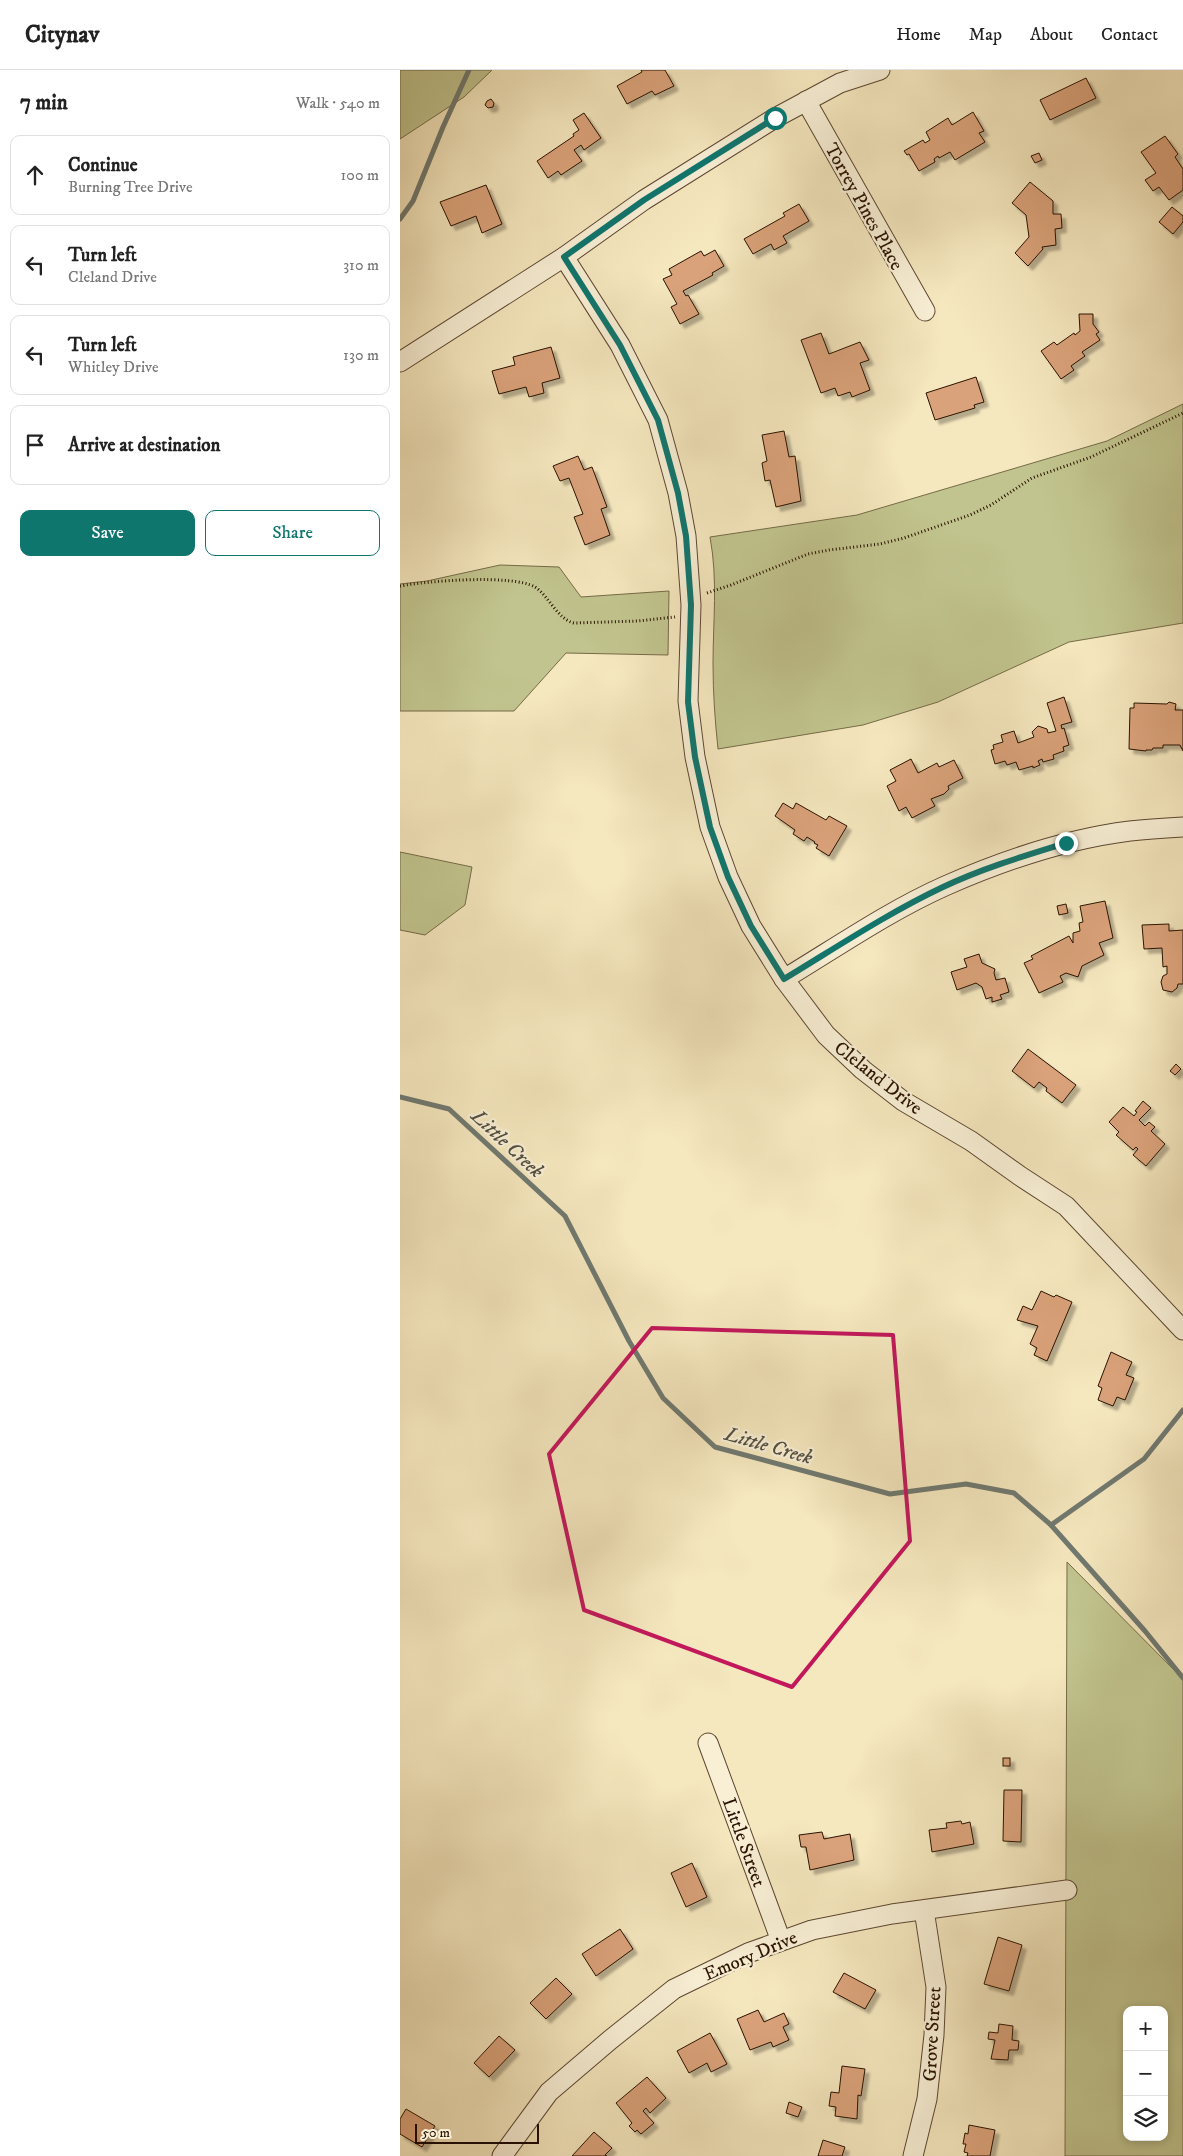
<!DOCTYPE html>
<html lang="en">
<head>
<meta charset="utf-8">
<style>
  body { margin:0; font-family:"IM FELL DW Pica",serif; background:#f6f6f6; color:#222 }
  .controls { position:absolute; right:15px; bottom:15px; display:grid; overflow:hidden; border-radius:10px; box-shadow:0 2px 8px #0003 }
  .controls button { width:45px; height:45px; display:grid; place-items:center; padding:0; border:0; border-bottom:1px solid #e0e0e0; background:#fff; color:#222; font:25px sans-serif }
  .scale { position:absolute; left:15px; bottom:12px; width:124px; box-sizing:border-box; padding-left:5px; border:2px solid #291200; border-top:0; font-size:14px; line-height:18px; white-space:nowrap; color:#291200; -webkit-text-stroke:4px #f8efd5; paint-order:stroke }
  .stop { position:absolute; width:15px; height:15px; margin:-11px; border:4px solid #0f766e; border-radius:50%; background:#fff }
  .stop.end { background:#0f766e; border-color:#fff; box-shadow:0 1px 5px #0008 }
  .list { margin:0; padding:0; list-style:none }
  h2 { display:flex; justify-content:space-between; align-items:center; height:65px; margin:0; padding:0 20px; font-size:21px }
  h2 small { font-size:16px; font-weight:400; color:#767676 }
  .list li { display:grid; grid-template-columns:32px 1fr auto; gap:15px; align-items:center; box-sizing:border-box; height:80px; margin:0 10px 10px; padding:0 10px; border:1px solid #e0e0e0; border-radius:10px }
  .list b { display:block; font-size:19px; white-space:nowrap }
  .list p { margin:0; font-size:16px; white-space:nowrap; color:#767676 }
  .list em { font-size:16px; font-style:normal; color:#767676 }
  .actions { display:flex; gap:10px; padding:15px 20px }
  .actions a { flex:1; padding:11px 0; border:1px solid #0f766e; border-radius:10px; text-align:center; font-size:18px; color:#0f766e }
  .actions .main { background:#0f766e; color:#fff }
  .icon { flex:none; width:28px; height:28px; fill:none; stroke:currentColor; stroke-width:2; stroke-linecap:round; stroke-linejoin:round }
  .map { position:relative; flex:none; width:783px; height:2086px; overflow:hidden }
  header { display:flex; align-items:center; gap:30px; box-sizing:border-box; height:70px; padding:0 25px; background:#fff; border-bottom:1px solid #e0e0e0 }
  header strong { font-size:24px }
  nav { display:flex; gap:28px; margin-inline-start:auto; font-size:18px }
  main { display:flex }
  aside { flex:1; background:#fff }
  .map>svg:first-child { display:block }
</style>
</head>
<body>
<header>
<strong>Citynav</strong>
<nav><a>Home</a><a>Map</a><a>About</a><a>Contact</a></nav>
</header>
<main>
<aside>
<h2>7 min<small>Walk · 540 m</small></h2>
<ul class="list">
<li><svg class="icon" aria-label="ahead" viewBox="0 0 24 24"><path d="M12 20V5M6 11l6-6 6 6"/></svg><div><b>Continue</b><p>Burning Tree Drive</p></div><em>100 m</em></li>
<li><svg class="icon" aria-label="left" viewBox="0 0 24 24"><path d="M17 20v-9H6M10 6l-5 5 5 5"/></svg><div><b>Turn left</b><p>Cleland Drive</p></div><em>310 m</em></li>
<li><svg class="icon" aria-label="left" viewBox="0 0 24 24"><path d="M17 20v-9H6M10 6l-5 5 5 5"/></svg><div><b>Turn left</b><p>Whitley Drive</p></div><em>130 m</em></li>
<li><svg class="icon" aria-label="arrive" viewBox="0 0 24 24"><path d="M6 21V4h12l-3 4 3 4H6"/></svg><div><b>Arrive at destination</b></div></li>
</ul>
<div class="actions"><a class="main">Save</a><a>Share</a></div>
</aside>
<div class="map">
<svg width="783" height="2086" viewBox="0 0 783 2086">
  <defs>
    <filter id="shadow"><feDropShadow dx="4.5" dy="4.5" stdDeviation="1" flood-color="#0004"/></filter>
  </defs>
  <rect width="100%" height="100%" fill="#f5e7be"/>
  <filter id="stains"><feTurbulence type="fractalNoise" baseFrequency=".004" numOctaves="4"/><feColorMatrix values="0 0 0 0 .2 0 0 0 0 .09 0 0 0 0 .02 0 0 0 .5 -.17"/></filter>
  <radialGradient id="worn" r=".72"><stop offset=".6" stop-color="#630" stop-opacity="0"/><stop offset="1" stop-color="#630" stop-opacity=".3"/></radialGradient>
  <g fill="#c1c48e" stroke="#756b47" fill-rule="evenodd">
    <path d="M 0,0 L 92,0 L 64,27 L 0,69 Z"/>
    <path d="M 783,334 L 783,553 L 669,572 L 538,632 L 463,655 L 318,679 C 315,651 313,623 313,594 C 313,551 318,510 310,467 L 457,445 L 707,371 Z"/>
    <path d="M 100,495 L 159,497 L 181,527 L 269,521 L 268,585 L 166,583 L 114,641 L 0,641 L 0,514 L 27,511 Z"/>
    <path d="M 0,782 L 72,797 L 65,835 L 25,865 L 0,860 Z"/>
    <path d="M 667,1492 L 783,1609 L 783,2086 L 665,2086 ZM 727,1940 L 764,1940 L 764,2067 L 727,2067 Z"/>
  </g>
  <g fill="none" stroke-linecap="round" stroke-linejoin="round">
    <g stroke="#707970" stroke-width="5">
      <path d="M 0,149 L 13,131 L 43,57 L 69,0"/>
      <path d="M 0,1027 L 49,1039 L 165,1146 L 229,1271 L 263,1328 L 315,1377 L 490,1424 L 566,1414 L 614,1423 L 651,1455 L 745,1561 L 783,1608"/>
      <path d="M 651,1455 L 744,1389 L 783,1340"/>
    </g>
  </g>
  <g fill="#daa27a" stroke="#291200" filter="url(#shadow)">
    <path d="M 241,0 L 265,0 L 274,16 L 255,25 L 252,21 L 227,34 L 217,16 L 242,2 Z"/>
    <path d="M 686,8 L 696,28 L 650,50 L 640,30 Z"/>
    <path d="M 91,29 L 94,33 L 93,37 L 88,38 L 85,35 L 87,31 Z"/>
    <path d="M 573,42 L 584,61 L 579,63 L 585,72 L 555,90 L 550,82 L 539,88 L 538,86 L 534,89 L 535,92 L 519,101 L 509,84 L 507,85 L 504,81 L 523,70 L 525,73 L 530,70 L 526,62 L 548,48 L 552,55 Z"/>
    <path d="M 184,43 L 201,68 L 184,80 L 181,75 L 174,80 L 182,91 L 161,105 L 158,101 L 148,108 L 137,91 L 174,66 L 173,64 L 179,60 L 173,50 Z"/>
    <path d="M 765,66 L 778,84 L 775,87 L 783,99 L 783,120 L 769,130 L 759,117 L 753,121 L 745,110 L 756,103 L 741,82 Z"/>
    <path d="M 639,83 L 642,90 L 635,93 L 631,86 Z"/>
    <path d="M 630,112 L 653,131 L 653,144 L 661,144 L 662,158 L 655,159 L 656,175 L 642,177 L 643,179 L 628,196 L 615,183 L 629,167 L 626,145 L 612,133 Z"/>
    <path d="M 86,115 L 102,154 L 82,163 L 76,146 L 51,156 L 40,132 Z"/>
    <path d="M 399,134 L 409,151 L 383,166 L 387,173 L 374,180 L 371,174 L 353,184 L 344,169 L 385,146 L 383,143 Z"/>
    <path d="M 772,137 L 783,146 L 783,152 L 773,164 L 759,152 Z"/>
    <path d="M 315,180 L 324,196 L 312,203 L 313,205 L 283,221 L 286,226 L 288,225 L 299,244 L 280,254 L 271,237 L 277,234 L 263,209 L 272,205 L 269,199 L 301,181 L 304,186 Z"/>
    <path d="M 679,244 L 693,244 L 693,254 L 699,262 L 696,264 L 700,270 L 682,282 L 685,286 L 671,296 L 674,300 L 661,309 L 641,281 L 654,272 L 657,275 L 674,263 L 675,265 L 680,261 Z"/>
    <path d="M 421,263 L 429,284 L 460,272 L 469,290 L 460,293 L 470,320 L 452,327 L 450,322 L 438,326 L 435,318 L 421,323 L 401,270 Z"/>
    <path d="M 151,277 L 160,308 L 142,313 L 144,323 L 129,327 L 126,317 L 99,324 L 92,301 L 115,295 L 113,287 Z"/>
    <path d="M 576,307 L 584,332 L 574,335 L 575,338 L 535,350 L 526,323 Z"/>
    <path d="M 384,361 L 389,387 L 395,386 L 401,431 L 376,437 L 370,410 L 365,411 L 362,393 L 367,391 L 362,365 Z"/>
    <path d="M 178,386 L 184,400 L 192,397 L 207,437 L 201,439 L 210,465 L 185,475 L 174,447 L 183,444 L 169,408 L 160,411 L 153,396 Z"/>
    <path d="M 664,627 L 672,652 L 661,655 L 662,659 L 664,658 L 669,675 L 663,677 L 664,681 L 653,685 L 654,689 L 643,692 L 642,689 L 638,691 L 640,695 L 633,698 L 633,696 L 619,700 L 616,692 L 607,695 L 605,691 L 595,694 L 591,680 L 594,679 L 593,675 L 603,672 L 601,665 L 614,661 L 618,673 L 634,667 L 632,662 L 638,656 L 647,659 L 648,663 L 656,661 L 647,633 Z"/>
    <path d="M 769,632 L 776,634 L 775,640 L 783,640 L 783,681 L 780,675 L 763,675 L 763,678 L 753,678 L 752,680 L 746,680 L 746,681 L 729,679 L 730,638 L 734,638 L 734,633 L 767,634 Z"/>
    <path d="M 511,689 L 518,703 L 537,693 L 539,697 L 554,690 L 563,708 L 548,716 L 549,719 L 544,724 L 531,729 L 535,736 L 512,748 L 506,737 L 499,741 L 487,716 L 496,711 L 490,700 Z"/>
    <path d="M 383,733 L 393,739 L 396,733 L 426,750 L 429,746 L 447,756 L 429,786 L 416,778 L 418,775 L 414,773 L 415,772 L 407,767 L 404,771 L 393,764 L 395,760 L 375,746 Z"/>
    <path d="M 705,831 L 713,868 L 699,873 L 704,885 L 682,896 L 678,907 L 666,903 L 660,906 L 663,912 L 639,923 L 624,893 L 633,889 L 631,886 L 669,866 L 673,873 L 673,863 L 680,861 L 679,853 L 683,852 L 680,836 Z"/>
    <path d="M 666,834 L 668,843 L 659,845 L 657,836 Z"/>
    <path d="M 769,854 L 769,861 L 783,860 L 783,914 L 778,914 L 777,918 L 772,922 L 763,920 L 761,912 L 763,906 L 767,904 L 767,896 L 763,897 L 762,878 L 744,879 L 742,855 Z"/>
    <path d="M 579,884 L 582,893 L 595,899 L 594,903 L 596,910 L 605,908 L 609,922 L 600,925 L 602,929 L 592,932 L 592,927 L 586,929 L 582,917 L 576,913 L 557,920 L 551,902 L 567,897 L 564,889 Z"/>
    <path d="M 628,979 L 676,1015 L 662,1033 L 646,1021 L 647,1018 L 639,1012 L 634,1018 L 612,1001 Z"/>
    <path d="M 776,994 L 781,999 L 775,1005 L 770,1001 Z"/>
    <path d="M 743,1031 L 751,1038 L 739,1050 L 745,1056 L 749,1052 L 755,1057 L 751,1061 L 765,1074 L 746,1096 L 733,1085 L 738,1079 L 736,1077 L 733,1080 L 716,1065 L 719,1062 L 709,1052 L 723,1037 L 734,1046 L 737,1042 L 735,1041 Z"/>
    <path d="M 641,1221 L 654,1227 L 656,1225 L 672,1232 L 647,1291 L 634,1285 L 637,1278 L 630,1274 L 638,1256 L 617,1250 L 623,1236 L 632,1240 Z"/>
    <path d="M 711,1282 L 732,1292 L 726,1305 L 734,1308 L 725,1330 L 717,1327 L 713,1336 L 698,1330 L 702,1318 L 698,1316 Z"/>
    <rect x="603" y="1688" width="7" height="8"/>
    <path d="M 604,1720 L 622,1720 L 621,1772 L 603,1771 Z"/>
    <path d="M 561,1751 L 562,1754 L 570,1752 L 574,1774 L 532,1782 L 529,1760 L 547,1758 L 546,1753 Z"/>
    <path d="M 422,1762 L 424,1769 L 450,1764 L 454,1790 L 410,1800 L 406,1777 L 401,1777 L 399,1765 Z"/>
    <path d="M 292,1793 L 307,1827 L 286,1837 L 271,1803 Z"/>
    <path d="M 220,1859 L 233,1879 L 196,1906 L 182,1884 Z"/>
    <path d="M 598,1867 L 622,1875 L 609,1921 L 584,1914 Z"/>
    <path d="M 444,1903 L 476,1920 L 465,1939 L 433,1922 Z"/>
    <path d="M 156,1908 L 172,1924 L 146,1949 L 130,1933 Z"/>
    <path d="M 358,1940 L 364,1952 L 384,1943 L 389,1954 L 383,1957 L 389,1970 L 373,1977 L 371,1972 L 350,1980 L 337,1949 Z"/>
    <path d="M 599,1954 L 613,1956 L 612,1970 L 619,1971 L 618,1980 L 609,1980 L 608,1990 L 591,1989 L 595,1970 L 588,1969 L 589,1962 L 598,1963 Z"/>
    <path d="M 310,1963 L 327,1994 L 311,2002 L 307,1993 L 289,2003 L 277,1981 Z"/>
    <path d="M 99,1966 L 115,1980 L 89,2007 L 74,1993 Z"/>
    <path d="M 442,1996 L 465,1999 L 461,2026 L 458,2025 L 457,2049 L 435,2046 L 436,2037 L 429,2036 L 431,2022 L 439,2023 Z"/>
    <path d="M 247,2007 L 266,2028 L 250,2043 L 246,2038 L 243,2041 L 254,2053 L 241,2064 L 237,2060 L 235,2062 L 229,2056 L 232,2053 L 216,2033 Z"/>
    <path d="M 389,2032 L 402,2037 L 398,2047 L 386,2043 Z"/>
    <path d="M 6,2039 L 35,2056 L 22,2077 L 0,2064 L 0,2049 Z"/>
    <path d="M 569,2055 L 595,2060 L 590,2086 L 567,2086 L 568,2083 L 564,2082 L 566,2074 L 563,2074 L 565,2063 L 568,2064 Z"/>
    <path d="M 194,2062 L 212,2078 L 205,2085 L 207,2086 L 172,2086 Z"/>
    <path d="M 423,2070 L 445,2077 L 442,2086 L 418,2086 Z"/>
  </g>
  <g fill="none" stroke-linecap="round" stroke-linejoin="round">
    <defs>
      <g id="street">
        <path d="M 406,31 L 525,241"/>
        <path d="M 164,187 L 220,275 L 258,350 L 278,423 L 286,466 L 291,535 L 288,631 L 295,687 L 310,757 L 328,807 L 351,856 L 384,909 L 426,965 L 463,1000 L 503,1031 L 571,1071 L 620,1106 L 666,1136 L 783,1260"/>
        <path d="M 0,292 L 164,187 L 244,130 L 375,48 L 440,13 L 480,0"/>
        <path d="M 384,909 C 437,877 489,841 545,816 C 604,790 666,769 730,761 C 748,759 765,758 783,757"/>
        <path d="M 308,1673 L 381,1871"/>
        <path d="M 102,2086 L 149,2022 L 210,1970 L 274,1919 L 348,1883 L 412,1860 L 492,1844 L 667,1820"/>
        <path d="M 513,2086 L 527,2029 L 534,1965 L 536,1917 L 524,1840"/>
      </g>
    </defs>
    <use href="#street" stroke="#5c4730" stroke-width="21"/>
    <g stroke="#291200" stroke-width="3" stroke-dasharray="1 2.5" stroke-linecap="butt">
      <path d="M 0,516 C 26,511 113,504 135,517 C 149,526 157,549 174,553 L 238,551 L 275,547"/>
      <path d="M 307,523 L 331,515 L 408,484 L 429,480 L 480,474 L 504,468 L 570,445 L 591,435 L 632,408 L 691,387 L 783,343"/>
    </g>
    <use href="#street" stroke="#f8efd5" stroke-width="19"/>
  </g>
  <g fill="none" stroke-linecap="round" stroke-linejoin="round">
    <path stroke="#0f766e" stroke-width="6" d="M 375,48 L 244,130 L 164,187 L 220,275 L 258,350 L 278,423 L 286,466 L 291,535 L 288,632 L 295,687 L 310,757 L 328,807 L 351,856 L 384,909 C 437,877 488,843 543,817 C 583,798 624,786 666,773"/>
  </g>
  <path fill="none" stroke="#c2185b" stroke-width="4" stroke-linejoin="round" d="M 252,1258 L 493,1265 L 510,1471 L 392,1617 L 184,1540 L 149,1384 Z"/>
  <g text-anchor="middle" stroke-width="4.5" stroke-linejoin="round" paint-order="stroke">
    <g font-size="19" fill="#291200" stroke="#f8efd5">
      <text transform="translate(465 136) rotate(61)" y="7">Torrey Pines Place</text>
      <text transform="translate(479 1007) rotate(38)" y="7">Cleland Drive</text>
      <text transform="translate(345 1772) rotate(70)" y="7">Little Street</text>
      <text transform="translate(350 1885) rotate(-23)" y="7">Emory Drive</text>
      <text transform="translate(531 1964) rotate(-87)" y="7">Grove Street</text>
    </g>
    <g font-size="20" font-style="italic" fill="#524e41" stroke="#f8efd5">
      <text transform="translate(108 1073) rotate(43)" y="7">Little Creek</text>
      <text transform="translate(369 1375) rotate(16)" y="7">Little Creek</text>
    </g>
  </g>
  <rect width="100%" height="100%" filter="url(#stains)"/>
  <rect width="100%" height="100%" fill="url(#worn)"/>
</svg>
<div class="controls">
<button>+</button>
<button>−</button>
<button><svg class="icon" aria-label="layers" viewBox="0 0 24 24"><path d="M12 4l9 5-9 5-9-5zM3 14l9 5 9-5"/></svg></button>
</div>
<div class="scale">50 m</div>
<div class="stop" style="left:375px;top:48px"></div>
<div class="stop end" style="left:666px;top:773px"></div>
</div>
</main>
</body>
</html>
